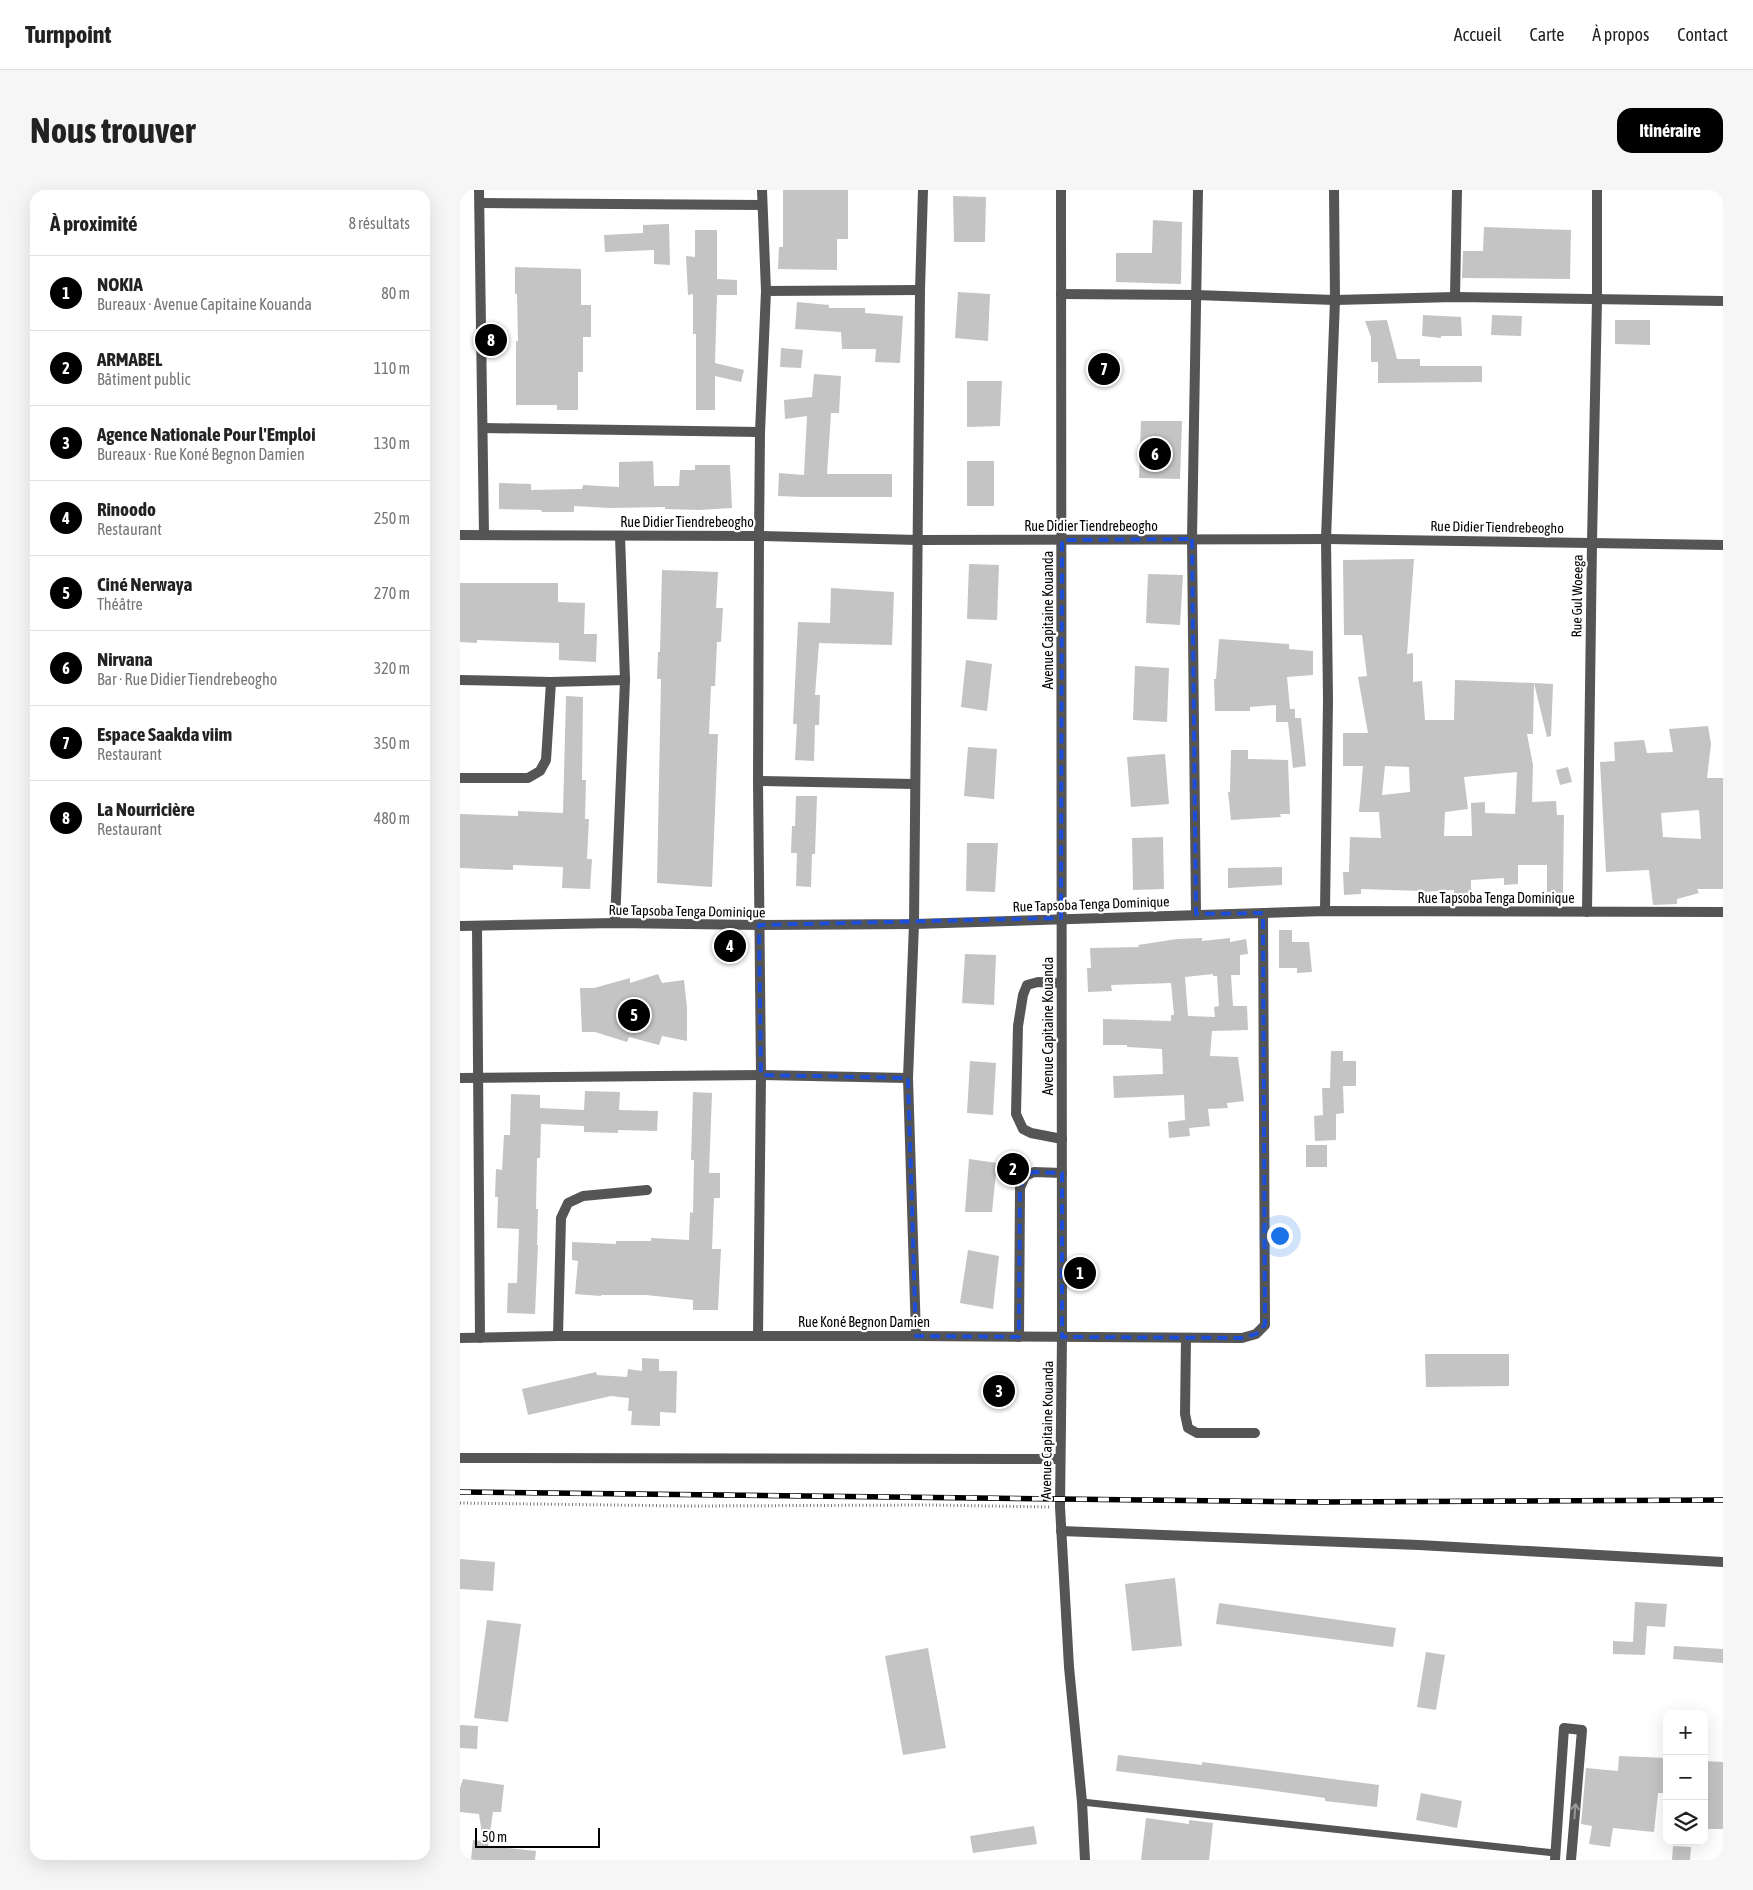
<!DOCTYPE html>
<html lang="fr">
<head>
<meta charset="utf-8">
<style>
  body { margin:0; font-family:"Asap Condensed",sans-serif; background:#f6f6f6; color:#222 }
  .controls { position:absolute; right:15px; bottom:15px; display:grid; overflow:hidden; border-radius:10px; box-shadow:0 5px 20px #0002 }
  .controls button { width:45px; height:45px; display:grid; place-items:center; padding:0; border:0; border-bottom:1px solid #e0e0e0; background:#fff; color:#222; font:25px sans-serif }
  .scale { position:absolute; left:15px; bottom:12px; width:125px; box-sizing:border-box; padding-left:5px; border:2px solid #000; border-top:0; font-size:14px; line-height:18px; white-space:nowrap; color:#000; -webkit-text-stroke:4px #fff; paint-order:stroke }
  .you { position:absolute; left:819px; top:1045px; width:18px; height:18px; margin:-12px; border:4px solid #fff; border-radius:50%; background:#1a73e8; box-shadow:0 0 0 8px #1a73e833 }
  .badge { display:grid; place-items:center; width:32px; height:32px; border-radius:50%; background:#000; color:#fff; font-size:16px; font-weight:700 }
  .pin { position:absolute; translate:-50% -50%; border:2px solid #fff; box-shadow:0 1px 5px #0006 }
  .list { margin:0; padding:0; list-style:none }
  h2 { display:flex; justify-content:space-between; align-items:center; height:65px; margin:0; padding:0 20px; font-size:21px }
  h2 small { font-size:16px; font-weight:400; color:#767676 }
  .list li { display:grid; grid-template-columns:32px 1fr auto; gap:15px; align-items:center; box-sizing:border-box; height:75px; padding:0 20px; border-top:1px solid #e0e0e0 }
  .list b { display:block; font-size:19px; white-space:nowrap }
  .list p { margin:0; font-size:16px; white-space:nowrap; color:#767676 }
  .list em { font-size:16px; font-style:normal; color:#767676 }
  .icon { flex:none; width:28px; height:28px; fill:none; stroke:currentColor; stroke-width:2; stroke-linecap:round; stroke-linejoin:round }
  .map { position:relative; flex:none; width:1263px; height:1670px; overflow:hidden; border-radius:15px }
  header { display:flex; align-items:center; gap:30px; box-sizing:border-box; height:70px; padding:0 25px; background:#fff; border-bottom:1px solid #e0e0e0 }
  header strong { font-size:24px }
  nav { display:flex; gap:28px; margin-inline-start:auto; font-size:18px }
  .intro { display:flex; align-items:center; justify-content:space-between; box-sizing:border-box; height:120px; padding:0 30px }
  h1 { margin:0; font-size:35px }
  .button { padding:12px 22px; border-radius:15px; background:#000; color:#fff; font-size:18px; font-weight:700 }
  main { display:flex; gap:30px; padding:0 30px }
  aside { flex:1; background:#fff; border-radius:15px; box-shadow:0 5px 20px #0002 }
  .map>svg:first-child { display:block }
</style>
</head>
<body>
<header>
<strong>Turnpoint</strong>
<nav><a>Accueil</a><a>Carte</a><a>À propos</a><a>Contact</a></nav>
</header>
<div class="intro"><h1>Nous trouver</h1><a class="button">Itinéraire</a></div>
<main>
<aside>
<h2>À proximité<small>8 résultats</small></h2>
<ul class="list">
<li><span class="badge">1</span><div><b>NOKIA</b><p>Bureaux · Avenue Capitaine Kouanda</p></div><em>80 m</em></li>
<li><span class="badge">2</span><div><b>ARMABEL</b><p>Bâtiment public</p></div><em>110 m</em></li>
<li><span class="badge">3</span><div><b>Agence Nationale Pour l'Emploi</b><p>Bureaux · Rue Koné Begnon Damien</p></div><em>130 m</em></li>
<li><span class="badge">4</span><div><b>Rinoodo</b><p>Restaurant</p></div><em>250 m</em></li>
<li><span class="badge">5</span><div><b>Ciné Nerwaya</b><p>Théâtre</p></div><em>270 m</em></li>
<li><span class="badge">6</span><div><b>Nirvana</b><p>Bar · Rue Didier Tiendrebeogho</p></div><em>320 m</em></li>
<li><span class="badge">7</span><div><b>Espace Saakda viim</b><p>Restaurant</p></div><em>350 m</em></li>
<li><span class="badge">8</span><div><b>La Nourricière</b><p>Restaurant</p></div><em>480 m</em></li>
</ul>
</aside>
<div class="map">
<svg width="1263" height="1670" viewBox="0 0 1263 1670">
  <rect width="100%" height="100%" fill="#fff"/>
  <g fill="#c4c4c4" fill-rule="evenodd">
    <path d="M 323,0 L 388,0 L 388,49 L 377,49 L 377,80 L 318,79 L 319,57 L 323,57 Z"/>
    <path d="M 493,6 L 526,7 L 525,52 L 494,52 Z"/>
    <path d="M 693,30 L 722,32 L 721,94 L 656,92 L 656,63 L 692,63 Z"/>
    <path d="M 209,34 L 210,75 L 194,74 L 194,60 L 145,62 L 144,45 L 183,43 L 183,35 Z"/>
    <path d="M 1024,37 L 1111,40 L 1110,89 L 1002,88 L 1003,61 L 1023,61 Z"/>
    <path d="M 235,40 L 257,40 L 257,89 L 277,90 L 277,105 L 257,105 L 255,173 L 284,180 L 281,192 L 255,186 L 255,220 L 236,220 L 236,144 L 233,144 L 233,104 L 228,105 L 226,66 L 235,67 Z"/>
    <path d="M 55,77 L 121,79 L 121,115 L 131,115 L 131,147 L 123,147 L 123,182 L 118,182 L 118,220 L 97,220 L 97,215 L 56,215 L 56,151 L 58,151 L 57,104 L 55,104 Z"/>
    <path d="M 498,102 L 530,104 L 528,151 L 495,148 Z"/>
    <path d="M 337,112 L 369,115 L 369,118 L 405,118 L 405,123 L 443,126 L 440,173 L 415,172 L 416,159 L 382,159 L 381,142 L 335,139 Z"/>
    <path d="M 963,125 L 1001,127 L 1002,146 L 981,146 L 981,148 L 962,146 Z"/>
    <path d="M 1032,125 L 1062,126 L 1061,146 L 1031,145 Z"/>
    <path d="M 927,130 L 937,169 L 960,169 L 960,176 L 1022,176 L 1022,192 L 918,193 L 918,172 L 911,172 L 911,147 L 905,131 Z"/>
    <path d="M 1155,130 L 1190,130 L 1190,155 L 1155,154 Z"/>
    <path d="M 321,158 L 343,160 L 341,178 L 320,177 Z"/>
    <path d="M 354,184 L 381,186 L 379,223 L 371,223 L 367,284 L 432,284 L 432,307 L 345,307 L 318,306 L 319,283 L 344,285 L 347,226 L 325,229 L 324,210 L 352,207 Z"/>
    <path d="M 507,191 L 542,191 L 540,236 L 507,237 Z"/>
    <path d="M 681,231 L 722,231 L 720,289 L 679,288 Z"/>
    <path d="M 193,271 L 194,296 L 219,296 L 220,280 L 235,280 L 235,275 L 270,275 L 272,318 L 239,320 L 205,319 L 205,317 L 150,318 L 114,316 L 114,322 L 82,322 L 81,320 L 39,319 L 39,293 L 71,294 L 71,300 L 122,299 L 123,295 L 159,297 L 159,272 Z"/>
    <rect x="507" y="271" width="27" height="45"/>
    <path d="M 954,369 L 947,464 L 953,463 L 953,492 L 962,491 L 965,530 L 994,530 L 995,490 L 1074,493 L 1073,544 L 1067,544 L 1073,575 L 1072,612 L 1096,611 L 1097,625 L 1104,625 L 1103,703 L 1087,702 L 1087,675 L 1058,675 L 1058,694 L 1044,695 L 1044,688 L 1011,690 L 1011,708 L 994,708 L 994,700 L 962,702 L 962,701 L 901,699 L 901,704 L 884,705 L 883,682 L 889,682 L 890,647 L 921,648 L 919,622 L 899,622 L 903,576 L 883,576 L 883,543 L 908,543 L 898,487 L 907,486 L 902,445 L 884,445 L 883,370 ZM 925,576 L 949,577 L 950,602 L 922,605 ZM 1057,582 L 1055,624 L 1025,623 L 1025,612 L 1011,613 L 1012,646 L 984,646 L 985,622 L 1008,619 L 1004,587 Z"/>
    <path d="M 509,374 L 539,375 L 537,430 L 507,429 Z"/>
    <path d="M 202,380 L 258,382 L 256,418 L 263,418 L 261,452 L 257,452 L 255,496 L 251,496 L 249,544 L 258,544 L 252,697 L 197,693 L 201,489 L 197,489 L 198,462 L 200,462 Z"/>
    <path d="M 688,384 L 723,385 L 720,435 L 686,433 Z"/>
    <path d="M 0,393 L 98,393 L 98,412 L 125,413 L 124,444 L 137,444 L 136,472 L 99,470 L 99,453 L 17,450 L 17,453 L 0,452 Z"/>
    <path d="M 371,398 L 434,402 L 432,455 L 359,453 L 355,505 L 360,505 L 359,535 L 355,535 L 354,571 L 335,570 L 337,534 L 333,534 L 338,432 L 370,433 Z"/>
    <path d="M 759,449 L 829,454 L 829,459 L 853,461 L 853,485 L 827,487 L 830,519 L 835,519 L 835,528 L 841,528 L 846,576 L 833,578 L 828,532 L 816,532 L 816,515 L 790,517 L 790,521 L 755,521 L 754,489 L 756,489 Z"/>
    <path d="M 506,470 L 532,474 L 527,521 L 501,517 Z"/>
    <path d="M 675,476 L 709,478 L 707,532 L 673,530 Z"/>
    <path d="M 1074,493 L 1093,494 L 1091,546 L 1087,547 Z"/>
    <path d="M 106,506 L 123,507 L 122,590 L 126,590 L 125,629 L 129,629 L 127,669 L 132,669 L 130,699 L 102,698 L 103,677 L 53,675 L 53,680 L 0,678 L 0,624 L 58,626 L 58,621 L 103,623 Z"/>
    <path d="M 1248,536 L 1251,554 L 1247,588 L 1263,588 L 1263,699 L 1237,699 L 1239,703 L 1217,709 L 1217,714 L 1193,715 L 1189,680 L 1146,682 L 1140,572 L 1155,571 L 1154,552 L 1184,550 L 1187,563 L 1213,562 L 1209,539 ZM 1239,620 L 1241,649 L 1203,647 L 1201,623 Z"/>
    <path d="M 508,557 L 537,559 L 534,609 L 504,606 Z"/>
    <path d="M 771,560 L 788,560 L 788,569 L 828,570 L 830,624 L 820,624 L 821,627 L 771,630 L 768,602 L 770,602 Z"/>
    <path d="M 705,564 L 709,614 L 671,617 L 667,567 Z"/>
    <path d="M 1108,577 L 1112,592 L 1100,595 L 1096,580 Z"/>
    <path d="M 336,606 L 357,606 L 355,664 L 352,664 L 351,697 L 336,696 L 337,663 L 331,663 L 332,636 L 335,636 Z"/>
    <path d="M 703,647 L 704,699 L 673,700 L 672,648 Z"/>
    <path d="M 507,653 L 538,653 L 535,702 L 506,701 Z"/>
    <path d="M 822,677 L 822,695 L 768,698 L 768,678 Z"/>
    <path d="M 819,740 L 832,740 L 832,752 L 849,752 L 852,782 L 837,783 L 837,778 L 819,778 Z"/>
    <path d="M 742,748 L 742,751 L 770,748 L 770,752 L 786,749 L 788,764 L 780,765 L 780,785 L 771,785 L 773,816 L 787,816 L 788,840 L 752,841 L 750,866 L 778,867 L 784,911 L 767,913 L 768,918 L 748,919 L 750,936 L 729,938 L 730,946 L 709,948 L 708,932 L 725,930 L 724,905 L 654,908 L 653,886 L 703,884 L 702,859 L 667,857 L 667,855 L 643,855 L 643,829 L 711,831 L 711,825 L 714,825 L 711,793 L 651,795 L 652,801 L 628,802 L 627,778 L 631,778 L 630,758 L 679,757 L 678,755 L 717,749 ZM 753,784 L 753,786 L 757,786 L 759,816 L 754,817 L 755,827 L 728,826 L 725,787 Z"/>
    <path d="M 505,764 L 536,765 L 534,815 L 502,813 Z"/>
    <path d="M 198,784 L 202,793 L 224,790 L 227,818 L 227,851 L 202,846 L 199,855 L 169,847 L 167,852 L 135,842 L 122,842 L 120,798 L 134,798 L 170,788 L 170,793 Z"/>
    <path d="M 871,861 L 883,861 L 883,871 L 896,871 L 896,896 L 883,896 L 884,923 L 876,924 L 876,950 L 855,951 L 854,926 L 863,925 L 862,898 L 870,898 Z"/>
    <path d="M 510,871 L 536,873 L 533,925 L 507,923 Z"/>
    <path d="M 125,901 L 160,902 L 159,920 L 198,921 L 197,941 L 158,940 L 158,943 L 124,942 L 124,936 L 81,934 L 80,968 L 77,968 L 76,1019 L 78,1019 L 77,1055 L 78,1055 L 75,1124 L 47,1123 L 48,1093 L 57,1093 L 59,1039 L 37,1038 L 38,1007 L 35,1007 L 36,979 L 42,980 L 44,945 L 50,945 L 51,904 L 80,905 L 80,918 L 124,920 Z"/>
    <path d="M 233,902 L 252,903 L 249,983 L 260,983 L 260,1008 L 254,1008 L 252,1059 L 261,1059 L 258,1120 L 233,1120 L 233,1110 L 186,1105 L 141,1105 L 141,1106 L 115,1104 L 118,1071 L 112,1070 L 112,1052 L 156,1054 L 156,1051 L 191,1051 L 191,1048 L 229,1050 L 230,1022 L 233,1023 L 234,970 L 231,970 Z"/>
    <rect x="846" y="955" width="21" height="22"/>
    <path d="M 509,969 L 537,973 L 532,1022 L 505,1022 Z"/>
    <path d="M 508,1060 L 539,1066 L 533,1119 L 500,1113 Z"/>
    <path d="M 965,1164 L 1049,1164 L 1049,1196 L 966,1197 Z"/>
    <path d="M 182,1168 L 199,1169 L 199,1181 L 217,1181 L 216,1223 L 200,1222 L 200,1236 L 171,1235 L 172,1221 L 168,1221 L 169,1208 L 151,1206 L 68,1225 L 62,1199 L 136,1182 L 137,1185 L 167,1187 L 168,1179 L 182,1181 Z"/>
    <path d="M 0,1369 L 35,1372 L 33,1401 L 0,1399 Z"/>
    <path d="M 715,1388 L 722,1456 L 672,1461 L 665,1394 Z"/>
    <path d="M 1175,1412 L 1207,1414 L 1205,1437 L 1187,1436 L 1185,1465 L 1153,1464 L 1153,1451 L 1173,1452 Z"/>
    <path d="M 759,1413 L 936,1438 L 933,1457 L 756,1434 Z"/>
    <path d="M 27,1430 L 61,1434 L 48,1532 L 14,1528 Z"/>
    <path d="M 1214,1456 L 1263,1459 L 1263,1473 L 1213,1469 Z"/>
    <path d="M 468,1458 L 486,1558 L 443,1565 L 425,1466 Z"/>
    <path d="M 966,1462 L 985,1465 L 976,1520 L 957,1517 Z"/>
    <path d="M 0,1535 L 18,1536 L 17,1559 L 0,1558 Z"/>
    <path d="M 658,1565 L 742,1575 L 742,1572 L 919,1595 L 917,1617 L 865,1611 L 865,1608 L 801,1599 L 656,1581 Z"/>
    <path d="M 1159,1566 L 1207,1568 L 1207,1603 L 1198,1603 L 1194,1642 L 1153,1638 L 1150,1657 L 1129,1654 L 1132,1636 L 1121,1634 L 1126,1578 L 1158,1581 Z"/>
    <path d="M 1244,1571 L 1263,1572 L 1263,1639 L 1244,1639 Z"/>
    <path d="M 3,1589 L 44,1595 L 41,1622 L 33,1622 L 28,1656 L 76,1661 L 75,1670 L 11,1670 L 13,1650 L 23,1651 L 19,1624 L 0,1622 L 0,1598 Z"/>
    <path d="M 961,1603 L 1002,1611 L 997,1638 L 956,1630 Z"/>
    <path d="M 686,1628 L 729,1634 L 729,1630 L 753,1633 L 749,1670 L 681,1670 Z"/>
    <path d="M 574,1636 L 577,1654 L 513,1663 L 510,1646 Z"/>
    <path d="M 1213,1656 L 1231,1657 L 1230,1670 L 1212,1670 Z"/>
  </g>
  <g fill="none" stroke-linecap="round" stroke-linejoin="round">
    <path stroke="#777" stroke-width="3" stroke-dasharray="1 2.5" stroke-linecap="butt" d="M 0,1313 L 227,1316 L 469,1315 L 589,1317"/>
    <path stroke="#555" stroke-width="7" d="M 622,1612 L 1095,1663"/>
    <g stroke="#555" stroke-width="10">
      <path d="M 19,0 L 24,345"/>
      <path d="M 20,13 L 302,15"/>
      <path d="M 306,101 L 460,100"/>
      <path d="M 601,104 L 736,105 L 875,110 L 995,107 L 1263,111"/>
      <path d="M 995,107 L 997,0"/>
      <path d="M 23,238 L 300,242"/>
      <path d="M 0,345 L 299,346 L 458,350 L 866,349 L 1263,355"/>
      <path d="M 0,490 L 91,492 L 165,490"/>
      <path d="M 0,588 L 68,588 L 80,581 L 86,570 L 91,492"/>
      <path d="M 298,591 L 454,594"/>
      <path d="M 865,721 L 868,510 L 866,349 L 875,110 L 874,0"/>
      <path d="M 1127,722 L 1132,352 L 1137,110 L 1137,0"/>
      <path d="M 736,724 L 732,349 L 738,0"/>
      <path d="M 155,733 L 165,490 L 160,346"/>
      <path d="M 0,736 L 155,733 L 299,735 L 454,734 L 865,721 L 1263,722"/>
      <path d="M 17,736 L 20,1148"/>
      <path d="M 601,793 L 578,792 L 567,795 L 563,805 L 558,836 L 556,924 L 563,939 L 571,943 L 602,949"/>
      <path d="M 0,888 L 301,885 L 448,888"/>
      <path d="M 98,1146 L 101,1028 L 108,1013 L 123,1006 L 187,1000"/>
      <path d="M 298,1146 L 301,885 L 298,591 L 299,346 L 300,242 L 306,101 L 302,0"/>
      <path d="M 456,1146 L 448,888 L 454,734 L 460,100 L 463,0"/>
      <path d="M 559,1147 L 560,998 L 565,986 L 574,982 L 602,983"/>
      <path d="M 0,1148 L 98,1146 L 456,1146 L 782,1148 L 796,1144 L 805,1135 L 803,723"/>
      <path d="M 726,1148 L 725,1224 L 728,1238 L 737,1243 L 795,1243"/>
      <path d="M 0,1268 L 599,1269"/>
      <path d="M 601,1341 L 959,1355 L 1263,1372"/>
      <path d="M 1095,1670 L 1104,1538 L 1122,1540 L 1111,1670"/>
    </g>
    <path stroke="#555" stroke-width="10" d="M 601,0 L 602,1147 L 600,1317 L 609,1477 L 622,1612 L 625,1670"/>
    <defs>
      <path id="rail" d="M 0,1302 L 863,1312 L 1263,1310"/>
    </defs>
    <use href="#rail" stroke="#000" stroke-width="5.5"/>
    <use href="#rail" stroke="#fff" stroke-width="4" stroke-dasharray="11" stroke-linecap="butt"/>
  </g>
  <defs><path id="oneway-shaft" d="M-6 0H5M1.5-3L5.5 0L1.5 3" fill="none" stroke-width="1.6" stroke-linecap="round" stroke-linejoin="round" transform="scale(1.25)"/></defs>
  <use stroke="#999" href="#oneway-shaft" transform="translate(1115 1621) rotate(-85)"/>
  <path fill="none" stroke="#1d4ed8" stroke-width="4" stroke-dasharray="10 6" stroke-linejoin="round" d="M 732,349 L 736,724 L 803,723 L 805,1135 L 796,1144 L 782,1148 L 602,1147 L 602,983 L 574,982 L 565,986 L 560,998 L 559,1147 L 456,1146 L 448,888 L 301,885 L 299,735 L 601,728 L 602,350 Z"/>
  <g text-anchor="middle" stroke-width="4.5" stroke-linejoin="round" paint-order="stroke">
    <g font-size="14" fill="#000" stroke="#fff">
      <text x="227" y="337">Rue Didier Tiendrebeogho</text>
      <text x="631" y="341">Rue Didier Tiendrebeogho</text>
      <text transform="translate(1037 337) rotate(1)" y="5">Rue Didier Tiendrebeogho</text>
      <text transform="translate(1117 406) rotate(-89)" y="5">Rue Gul Woeega</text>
      <text transform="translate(588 430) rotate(-90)" y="5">Avenue Capitaine Kouanda</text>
      <text x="1036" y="713">Rue Tapsoba Tenga Dominique</text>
      <text transform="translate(631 714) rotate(-2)" y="5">Rue Tapsoba Tenga Dominique</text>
      <text transform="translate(227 721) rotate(1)" y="5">Rue Tapsoba Tenga Dominique</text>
      <text transform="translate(588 836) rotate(-90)" y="5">Avenue Capitaine Kouanda</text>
      <text x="404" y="1137">Rue Koné Begnon Damien</text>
      <text transform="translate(587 1240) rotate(-89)" y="5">Avenue Capitaine Kouanda</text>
    </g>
  </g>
</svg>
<div class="controls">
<button>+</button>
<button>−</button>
<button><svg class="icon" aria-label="layers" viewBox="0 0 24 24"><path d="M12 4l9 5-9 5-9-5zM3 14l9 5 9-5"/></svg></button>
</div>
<div class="scale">50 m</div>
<div class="you"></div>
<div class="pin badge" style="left:620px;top:1083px">1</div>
<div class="pin badge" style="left:553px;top:979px">2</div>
<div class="pin badge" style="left:539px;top:1201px">3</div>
<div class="pin badge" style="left:270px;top:756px">4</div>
<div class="pin badge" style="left:174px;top:825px">5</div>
<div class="pin badge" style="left:695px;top:264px">6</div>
<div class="pin badge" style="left:644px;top:179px">7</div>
<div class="pin badge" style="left:31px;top:150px">8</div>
</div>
</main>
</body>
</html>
